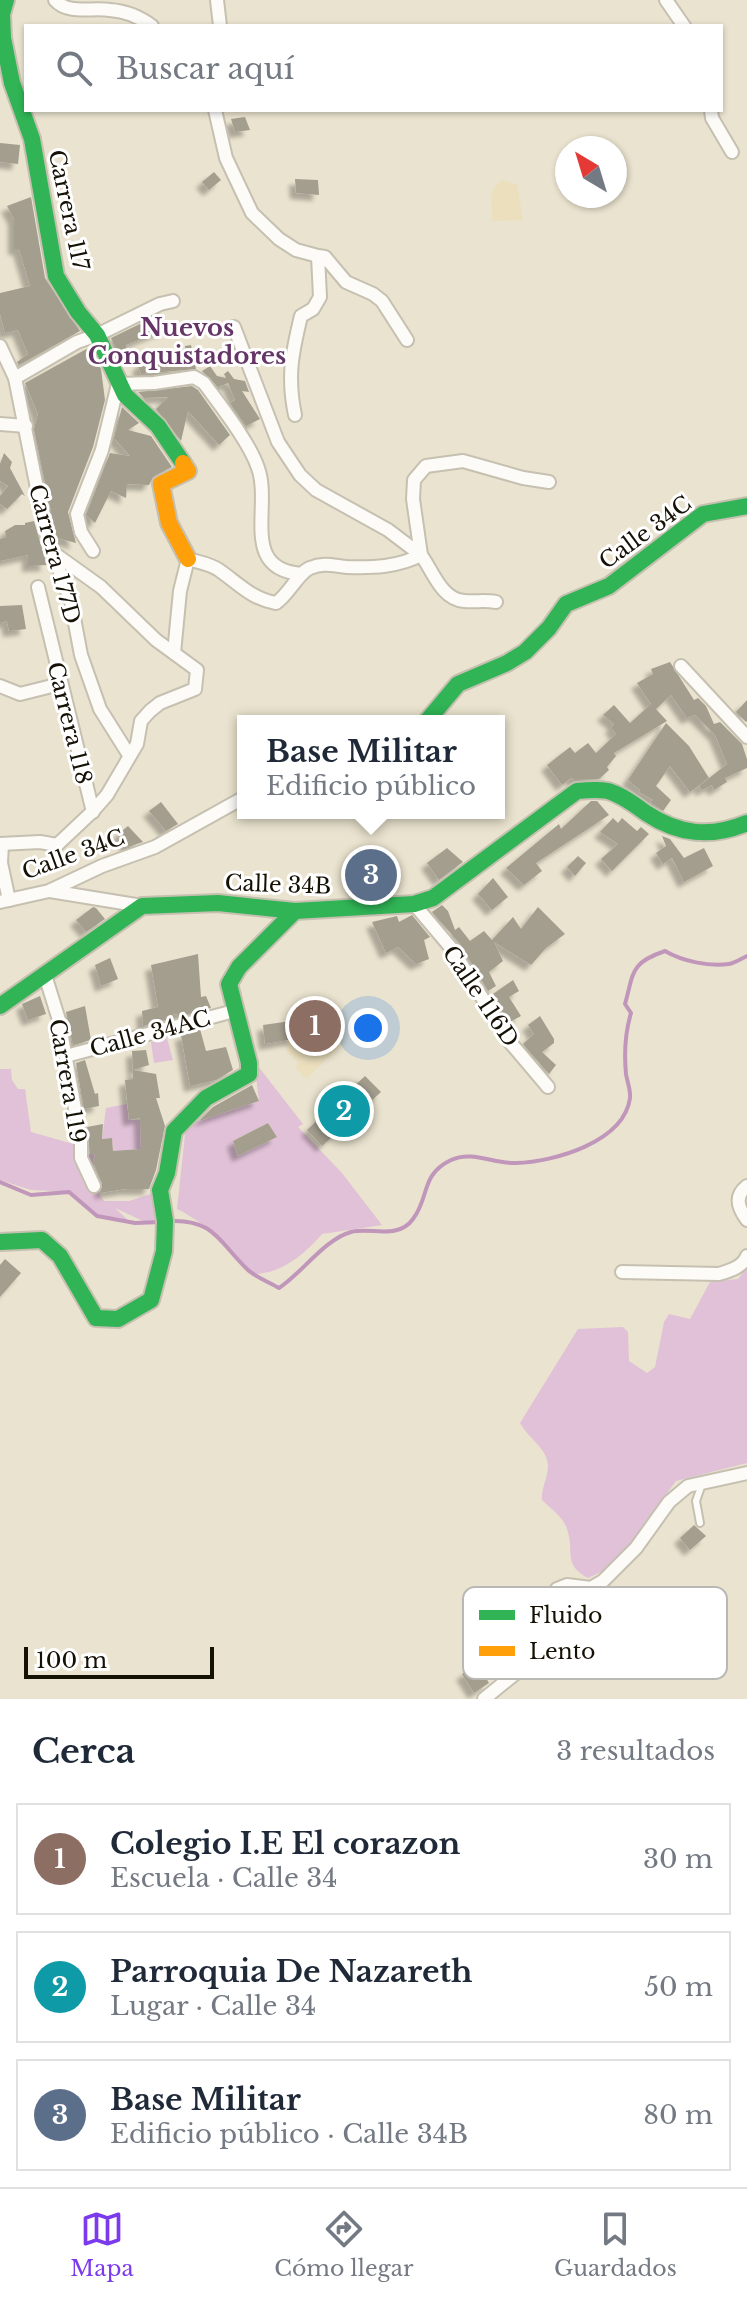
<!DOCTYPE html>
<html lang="es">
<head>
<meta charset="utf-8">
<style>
  body { margin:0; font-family:"Libre Baskerville",serif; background:#f6f6f7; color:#1f2937 }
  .compass { position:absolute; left:555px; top:136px; width:72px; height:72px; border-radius:50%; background:#fff; box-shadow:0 2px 6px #0004; rotate:322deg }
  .scale { position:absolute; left:24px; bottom:20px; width:190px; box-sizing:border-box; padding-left:8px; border:4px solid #161105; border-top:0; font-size:22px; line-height:28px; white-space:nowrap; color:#161105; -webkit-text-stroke:6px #fff; paint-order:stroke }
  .you { position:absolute; left:368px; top:1028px; width:28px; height:28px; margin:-20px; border:6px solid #fff; border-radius:50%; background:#1a73e8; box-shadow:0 0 0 12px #1a73e833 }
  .badge { display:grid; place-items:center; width:52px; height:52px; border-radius:50%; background:#7c3aed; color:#fff; font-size:26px; font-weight:700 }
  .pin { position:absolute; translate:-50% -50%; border:4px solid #fff; box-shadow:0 2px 8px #0006 }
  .popup { position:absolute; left:237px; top:715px; width:268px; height:104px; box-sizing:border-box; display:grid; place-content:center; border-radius:0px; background:#fff; filter:drop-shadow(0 2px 6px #0005); font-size:26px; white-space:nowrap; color:#747a83 }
  .popup b { font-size:30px; color:#1f2937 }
  .popup::after { content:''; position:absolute; left:50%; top:100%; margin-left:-16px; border:16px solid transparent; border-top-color:#fff }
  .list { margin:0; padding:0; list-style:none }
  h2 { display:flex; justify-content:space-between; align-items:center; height:104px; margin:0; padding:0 32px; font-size:34px }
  h2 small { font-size:26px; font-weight:400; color:#747a83 }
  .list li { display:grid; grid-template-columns:52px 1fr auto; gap:24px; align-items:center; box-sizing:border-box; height:112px; margin:0 16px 16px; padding:0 16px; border:2px solid #e0e1e3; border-radius:0px }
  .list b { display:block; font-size:30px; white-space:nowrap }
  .list p { margin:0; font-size:26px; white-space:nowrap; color:#747a83 }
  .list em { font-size:26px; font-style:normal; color:#747a83 }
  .icon { flex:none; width:44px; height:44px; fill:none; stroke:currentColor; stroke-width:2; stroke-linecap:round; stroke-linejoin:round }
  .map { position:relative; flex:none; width:747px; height:1699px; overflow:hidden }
  .search { position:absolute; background:#fff; box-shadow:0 2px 6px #0004; left:24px; right:24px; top:24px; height:88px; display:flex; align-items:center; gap:20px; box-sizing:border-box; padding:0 28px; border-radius:0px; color:#747a83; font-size:30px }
  .sheet { height:488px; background:#fff }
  nav { display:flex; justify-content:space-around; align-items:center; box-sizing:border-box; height:112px; border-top:2px solid #e0e1e3; background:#fff; font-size:22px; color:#747a83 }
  nav a { display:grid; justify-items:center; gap:4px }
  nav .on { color:#7c3aed }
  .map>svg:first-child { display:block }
</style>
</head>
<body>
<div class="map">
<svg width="747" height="1699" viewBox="0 0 747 1699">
  <defs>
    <filter id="shadow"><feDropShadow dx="-6" dy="6" stdDeviation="2" flood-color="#0004"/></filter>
  </defs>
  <rect width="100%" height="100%" fill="#eae3cf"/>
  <g fill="#ebdfbe">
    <path d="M 501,180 L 517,184 L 523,220 L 492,221 L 491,192 Z"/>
    <path d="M 315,998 L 345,1041 L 306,1079 L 295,1067 L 298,1062 L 288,1052 L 286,1045 L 301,1012 L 295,1004 Z"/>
  </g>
  <g fill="#e1c1d7" fill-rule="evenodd">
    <path d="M 167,1038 L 173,1060 L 154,1063 L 151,1042 Z"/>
    <path d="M 254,1061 L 303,1124 L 298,1127 L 342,1173 L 382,1225 L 322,1234 C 304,1255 281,1274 253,1274 C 229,1249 208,1224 177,1209 L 186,1125 L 259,1101 ZM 268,1123 L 277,1137 L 238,1156 L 233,1141 Z"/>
    <path d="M 0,1069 L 11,1069 L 12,1080 L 18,1089 L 25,1089 L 31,1132 L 77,1145 L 85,1155 L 113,1152 L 112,1138 L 102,1139 L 106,1108 L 127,1104 L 129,1120 L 142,1120 L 141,1149 L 129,1150 L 133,1162 L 93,1165 C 88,1179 96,1189 104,1201 L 129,1201 L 160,1191 L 165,1221 L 145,1222 L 115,1208 L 130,1222 L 97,1216 L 69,1192 L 31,1190 L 0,1180 Z"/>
    <path d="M 747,1267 L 747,1463 L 676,1481 L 629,1545 L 605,1570 L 588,1578 C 562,1564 575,1552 567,1529 C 564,1518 550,1508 542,1500 C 541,1488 548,1478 548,1466 C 548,1449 528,1438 520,1423 L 578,1329 L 623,1327 L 628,1332 L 629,1361 L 647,1373 L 655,1367 L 664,1322 L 669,1314 L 690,1319 L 710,1282 L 738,1279 Z"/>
  </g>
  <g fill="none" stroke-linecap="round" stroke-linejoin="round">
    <g stroke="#c196bb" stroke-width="4">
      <path d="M 0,1182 L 31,1195 L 69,1192 L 97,1216 L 135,1223 L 161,1222"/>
      <path d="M 170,1221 C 214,1219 219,1242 247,1269 C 255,1277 269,1282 279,1288 C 302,1273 325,1239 351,1232 C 371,1227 398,1240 413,1219 C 430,1197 420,1175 451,1160 C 472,1150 494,1164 516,1163 C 554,1162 624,1142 630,1098 C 631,1091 627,1081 626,1074 C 624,1053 625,1033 631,1013 L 625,1004 C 634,972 630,963 665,951 C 682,961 709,967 729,964 C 735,963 742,958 747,956"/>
    </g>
  </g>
  <g fill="#a49e8f" filter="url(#shadow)">
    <path d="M 245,117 L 250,130 L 235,132 L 231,119 Z"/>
    <path d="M 0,143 L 20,145 L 18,164 L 0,162 Z"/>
    <path d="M 214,172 L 221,180 L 209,190 L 202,182 Z"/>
    <path d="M 295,179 L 318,180 L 319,195 L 296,193 Z"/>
    <path d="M 31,197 L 45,278 L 80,331 L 19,365 L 17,362 L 28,354 L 18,330 L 5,333 L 0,314 L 0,293 L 30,286 L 19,249 L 14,249 L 14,219 L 7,206 Z"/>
    <path d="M 163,316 L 169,328 L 126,345 L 129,358 L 121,360 L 111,338 L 148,320 L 149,323 Z"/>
    <path d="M 191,345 L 196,369 L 141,374 L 138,366 L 156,350 L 165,363 L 186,365 L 185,346 Z"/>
    <path d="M 90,347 L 101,369 L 105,400 L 93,447 L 68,512 L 76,543 L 57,538 L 56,536 L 34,429 L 38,414 L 25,383 Z"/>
    <path d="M 210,366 L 217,376 L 226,378 L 224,374 L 228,371 L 234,379 L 245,381 L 249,392 L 242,391 L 260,419 L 246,426 L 230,403 L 235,400 L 228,383 L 218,387 L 202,371 Z"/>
    <path d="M 192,386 L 198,390 L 230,435 L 219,445 L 188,411 L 181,441 L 156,409 L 168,397 L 144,398 L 138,392 Z"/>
    <path d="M 122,407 L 139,423 L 128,430 L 151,436 L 172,467 L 153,477 L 149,485 L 127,484 L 126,498 L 111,491 L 95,523 L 86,515 L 110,453 L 130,456 L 114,438 Z"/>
    <path d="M 4,453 L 12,462 L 10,468 L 25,496 L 22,494 L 7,509 L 0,504 L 0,496 L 8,486 L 0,481 L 0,464 Z"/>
    <path d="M 34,521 L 47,565 L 28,566 L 28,555 L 0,561 L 0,539 L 6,537 L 5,531 L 15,525 L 25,525 L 25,523 Z"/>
    <path d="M 22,605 L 26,629 L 9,631 L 7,621 L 0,623 L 0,606 Z"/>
    <path d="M 670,662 L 694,700 L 698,698 L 706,706 L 714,724 L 720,722 L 742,744 L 747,759 L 747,768 L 725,778 L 727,782 L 714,790 L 712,785 L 702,790 L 699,786 L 727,764 L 715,735 L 695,715 L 687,718 L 671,695 L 656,709 L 667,721 L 614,753 L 616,756 L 607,767 L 609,770 L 599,779 L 575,780 L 571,778 L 562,785 L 547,765 L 570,747 L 575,753 L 588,743 L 596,753 L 616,734 L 611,728 L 614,724 L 603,715 L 614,705 L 630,723 L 651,704 L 637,683 L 653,674 L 651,669 Z"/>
    <path d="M 747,700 L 747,721 L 746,722 L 736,712 Z"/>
    <path d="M 666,723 L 689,746 L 709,778 L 690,792 L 670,766 L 656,786 L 671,800 L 663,811 L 650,802 L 653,800 L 639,792 L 640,790 L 628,780 Z"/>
    <path d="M 591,801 L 597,801 L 609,815 L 536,863 L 542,871 L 524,885 L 506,868 L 559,824 L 561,829 Z"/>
    <path d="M 161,802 L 178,824 L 166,831 L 149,811 Z"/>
    <path d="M 613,818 L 618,823 L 622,818 L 637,831 L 641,827 L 649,834 L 612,871 L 601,859 L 618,844 L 600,832 Z"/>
    <path d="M 128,826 L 143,842 L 128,847 L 118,834 Z"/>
    <path d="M 662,836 L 670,839 L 684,858 L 704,848 L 713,866 L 684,882 L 672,858 L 663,864 L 656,853 L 666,846 Z"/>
    <path d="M 447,848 L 463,862 L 439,880 L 427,863 Z"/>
    <path d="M 578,856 L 586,863 L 575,876 L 567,867 Z"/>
    <path d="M 386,859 L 392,886 L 356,891 L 351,865 Z"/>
    <path d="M 493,878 L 508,897 L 492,910 L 478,894 Z"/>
    <path d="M 442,905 L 448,911 L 455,930 L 459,927 L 470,941 L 484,931 L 492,940 L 513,917 L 521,929 L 538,907 L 565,934 L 546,948 L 531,965 L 494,942 L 503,961 L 489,972 L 496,986 L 488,991 L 460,944 L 432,912 Z"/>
    <path d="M 93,907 L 96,908 L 105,919 L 86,932 L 76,920 Z"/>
    <path d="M 412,915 L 430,937 L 424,940 L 429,959 L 416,964 L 398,947 L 386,953 L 372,922 L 397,916 L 399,922 Z"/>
    <path d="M 198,954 L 201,997 L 206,996 L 211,1008 L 178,1017 L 177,1014 L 172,1015 L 172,1018 L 143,1026 L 142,1011 L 158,1007 L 151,965 Z"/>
    <path d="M 110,958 L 118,979 L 101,986 L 95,965 Z"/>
    <path d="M 513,980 L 519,991 L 509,997 L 521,1016 L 508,1023 L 493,994 Z"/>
    <path d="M 40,996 L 46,1014 L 28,1020 L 22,1004 Z"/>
    <path d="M 85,1006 L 91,1040 L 73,1045 L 66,1012 Z"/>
    <path d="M 540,1016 L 554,1039 L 554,1043 L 542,1052 L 556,1065 L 549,1074 L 523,1044 L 534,1034 L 528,1025 Z"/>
    <path d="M 291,1021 L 294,1039 L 265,1044 L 263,1025 Z"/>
    <path d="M 200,1029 L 206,1051 L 226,1047 L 233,1070 L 216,1080 L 190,1086 L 181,1035 Z"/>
    <path d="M 146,1050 L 149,1065 L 133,1070 L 132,1051 Z"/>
    <path d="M 85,1060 L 95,1094 L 98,1093 L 99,1106 L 84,1109 L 76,1063 Z"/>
    <path d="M 133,1070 L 156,1074 L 160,1098 L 156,1098 L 165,1126 L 156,1170 L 149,1189 L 125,1189 L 100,1193 L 102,1183 L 93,1162 L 95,1154 L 90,1154 L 87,1127 L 103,1124 L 102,1139 L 112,1138 L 113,1151 L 141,1149 L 140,1118 L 129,1120 L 125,1080 L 133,1079 Z"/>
    <path d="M 365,1076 L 381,1092 L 322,1146 L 307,1130 Z"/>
    <path d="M 252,1085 L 259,1101 L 199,1121 L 213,1107 Z"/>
    <path d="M 268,1123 L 277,1137 L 238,1156 L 233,1141 Z"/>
    <path d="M 5,1259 L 21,1273 L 0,1297 L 0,1265 Z"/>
    <path d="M 694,1525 L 706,1536 L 690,1550 L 680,1538 Z"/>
    <path d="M 478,1664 L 489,1683 L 474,1693 L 462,1674 Z"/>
  </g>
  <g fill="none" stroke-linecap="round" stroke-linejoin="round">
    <defs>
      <path id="lane" d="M 700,1523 L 696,1501 L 702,1484"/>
      <g id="street">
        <path d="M 55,0 C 68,15 92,7 110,10 C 125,11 140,17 152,26"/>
        <path d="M 217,0 L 220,26"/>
        <path d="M 666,0 L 684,26"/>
        <path d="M 215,110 L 226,158 L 252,213 L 279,239 L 296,250 L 318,256"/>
        <path d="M 711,110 L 712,118 L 732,152"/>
        <path d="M 234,327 L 278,442 L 300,475 L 316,490 L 388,530 L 421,555"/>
        <path d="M 0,346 L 15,378 L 47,538 L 71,602 L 81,655 L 100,709 L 129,755"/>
        <path d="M 15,378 L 77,342 L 97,335 L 160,304 L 173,301"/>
        <path d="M 295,415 C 287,377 292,353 301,316 L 313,309 L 320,297 L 318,256 L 325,257 L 346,282 L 373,294 L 382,301 L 407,340"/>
        <path d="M 0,424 L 26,426"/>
        <path d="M 93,551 L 81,532 L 77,514 L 102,450 L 118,384 L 154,383 L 194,377 L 204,383 C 220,405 250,443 258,468 C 272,506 239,570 302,574"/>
        <path d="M 421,555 L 413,499 L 414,480 L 426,466 L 463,461 L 523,478 L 549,482"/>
        <path d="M 38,587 L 93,812"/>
        <path d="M 174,653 L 180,591 L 188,559 C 198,562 211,564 219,570 C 239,584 252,599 276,603 C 289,594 299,572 310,568 C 324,562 334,566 347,567 C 373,568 398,567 421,555 C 433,571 441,599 464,601 C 475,602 485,600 496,602"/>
        <path d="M 681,666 L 747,737"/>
        <path d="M 0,686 L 20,694 L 60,684"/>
        <path d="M 0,844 L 40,842 L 57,845 L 92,812 L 107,795 L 137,744 L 141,721 L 150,711 L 160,703 L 195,689 L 197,670 L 156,640 L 101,587 L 55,554"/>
        <path d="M 2,844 L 1,863 L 9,900"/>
        <path d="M 50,891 L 142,906"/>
        <path d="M 0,902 L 49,891 L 102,866 L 155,847 L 243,798"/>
        <path d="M 414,904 L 452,949 L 509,1041 L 548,1087"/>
        <path d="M 45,975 L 59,1020 L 81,1142 L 81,1158 L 94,1186"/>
        <path d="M 66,1056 L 234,1011"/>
        <path d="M 747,1186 C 734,1196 738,1208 747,1220"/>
        <path d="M 622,1272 L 719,1274 C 729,1271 743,1267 747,1256"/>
        <path d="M 484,1699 L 522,1668 L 531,1657 L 549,1600 L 557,1589 L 567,1585 L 591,1588 L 603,1581 L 636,1548 L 669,1502 L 688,1486 L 747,1473"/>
      </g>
      <g id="fast">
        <path d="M 6,0 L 2,14 L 3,38 L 12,83 L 32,139 L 56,276 L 78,312 L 97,335 L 125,395 L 158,426 L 183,463"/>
        <path d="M 427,721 L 458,684 L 507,663 L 525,652 L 549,628 L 566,604 L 609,586 L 703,514 L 747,506"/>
        <path d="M 0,1006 L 142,906 L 218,903 L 295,911 L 414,904 L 433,898 L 577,791 C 587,790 598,789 608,791 C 622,795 635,805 646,813 C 679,835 711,838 747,823"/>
        <path d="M 0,1242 L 42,1240 L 60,1256 L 96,1318 L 118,1319 L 151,1300 L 164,1251 L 165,1221 L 160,1190 L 167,1173 L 174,1131 L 206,1098 L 249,1074 L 249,1063 L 229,984 L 239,967 L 295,911"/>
      </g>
      <path id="slow" d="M 183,463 L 188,471 L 161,484 L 169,523 L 188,559"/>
    </defs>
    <use href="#lane" stroke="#c6c0b1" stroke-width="10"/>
    <use href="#street" stroke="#c6c0b1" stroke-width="16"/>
    <use href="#fast" stroke="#c6c0b1" stroke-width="20"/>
    <use href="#slow" stroke="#c6c0b1" stroke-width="20"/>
    <use href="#lane" stroke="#fcfbf8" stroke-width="6"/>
    <use href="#street" stroke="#fcfbf8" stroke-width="12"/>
    <use href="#fast" stroke="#30b455" stroke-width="16"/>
    <use href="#slow" stroke="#ff9f0a" stroke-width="16"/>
  </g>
  <g text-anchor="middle" stroke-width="6" stroke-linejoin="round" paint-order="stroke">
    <g font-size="22" fill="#161105" stroke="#fff">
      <text transform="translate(69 210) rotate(78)" y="8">Carrera 117</text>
      <text transform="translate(645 532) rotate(-36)" y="8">Calle 34C</text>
      <text transform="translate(55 554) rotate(75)" y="8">Carrera 177D</text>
      <text transform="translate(70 723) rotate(76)" y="8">Carrera 118</text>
      <text transform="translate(73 854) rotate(-20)" y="8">Calle 34C</text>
      <text transform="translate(278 884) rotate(2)" y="8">Calle 34B</text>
      <text transform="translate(481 996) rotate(56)" y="8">Calle 116D</text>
      <text transform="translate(150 1033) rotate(-15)" y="8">Calle 34AC</text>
      <text transform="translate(68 1081) rotate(80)" y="8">Carrera 119</text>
    </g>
    <g font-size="24" font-weight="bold" fill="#653568" stroke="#fff">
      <text x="187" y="336">Nuevos<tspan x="187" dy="28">Conquistadores</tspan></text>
    </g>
  </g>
  <rect x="463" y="1587" width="264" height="92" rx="12" fill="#fff" stroke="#b9b8b4" stroke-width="2"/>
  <rect x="479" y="1610" width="36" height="10" fill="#30b455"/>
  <rect x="479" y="1646" width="36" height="10" fill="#ff9f0a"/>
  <g font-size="22" fill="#161105">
    <text x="529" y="1623">Fluido</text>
    <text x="529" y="1659">Lento</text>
  </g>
</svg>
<svg class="compass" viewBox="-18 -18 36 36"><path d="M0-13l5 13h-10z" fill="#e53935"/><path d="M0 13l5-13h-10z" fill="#747a83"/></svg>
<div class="scale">100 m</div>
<div class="you"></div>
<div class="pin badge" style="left:315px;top:1026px;background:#8d6e63">1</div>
<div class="pin badge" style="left:344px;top:1111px;background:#0f9aa8">2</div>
<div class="pin badge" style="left:371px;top:875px;background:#5c6f8a">3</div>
<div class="popup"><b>Base Militar</b>Edificio público</div>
<div class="search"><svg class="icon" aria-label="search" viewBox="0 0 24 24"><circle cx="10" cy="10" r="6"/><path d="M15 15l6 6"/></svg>Buscar aquí</div>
</div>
<section class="sheet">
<h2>Cerca<small>3 resultados</small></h2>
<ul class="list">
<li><span class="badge" style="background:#8d6e63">1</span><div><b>Colegio I.E El corazon</b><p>Escuela · Calle 34</p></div><em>30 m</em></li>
<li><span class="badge" style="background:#0f9aa8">2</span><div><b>Parroquia De Nazareth</b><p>Lugar · Calle 34</p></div><em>50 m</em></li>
<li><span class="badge" style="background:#5c6f8a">3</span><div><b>Base Militar</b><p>Edificio público · Calle 34B</p></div><em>80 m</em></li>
</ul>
</section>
<nav>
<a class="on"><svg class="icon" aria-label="map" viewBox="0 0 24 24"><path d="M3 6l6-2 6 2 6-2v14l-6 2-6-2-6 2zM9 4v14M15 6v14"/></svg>Mapa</a>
<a><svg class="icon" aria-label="directions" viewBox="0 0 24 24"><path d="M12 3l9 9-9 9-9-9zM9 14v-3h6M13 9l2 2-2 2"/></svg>Cómo llegar</a>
<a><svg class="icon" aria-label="saved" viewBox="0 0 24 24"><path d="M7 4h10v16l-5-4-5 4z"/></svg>Guardados</a>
</nav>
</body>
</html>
